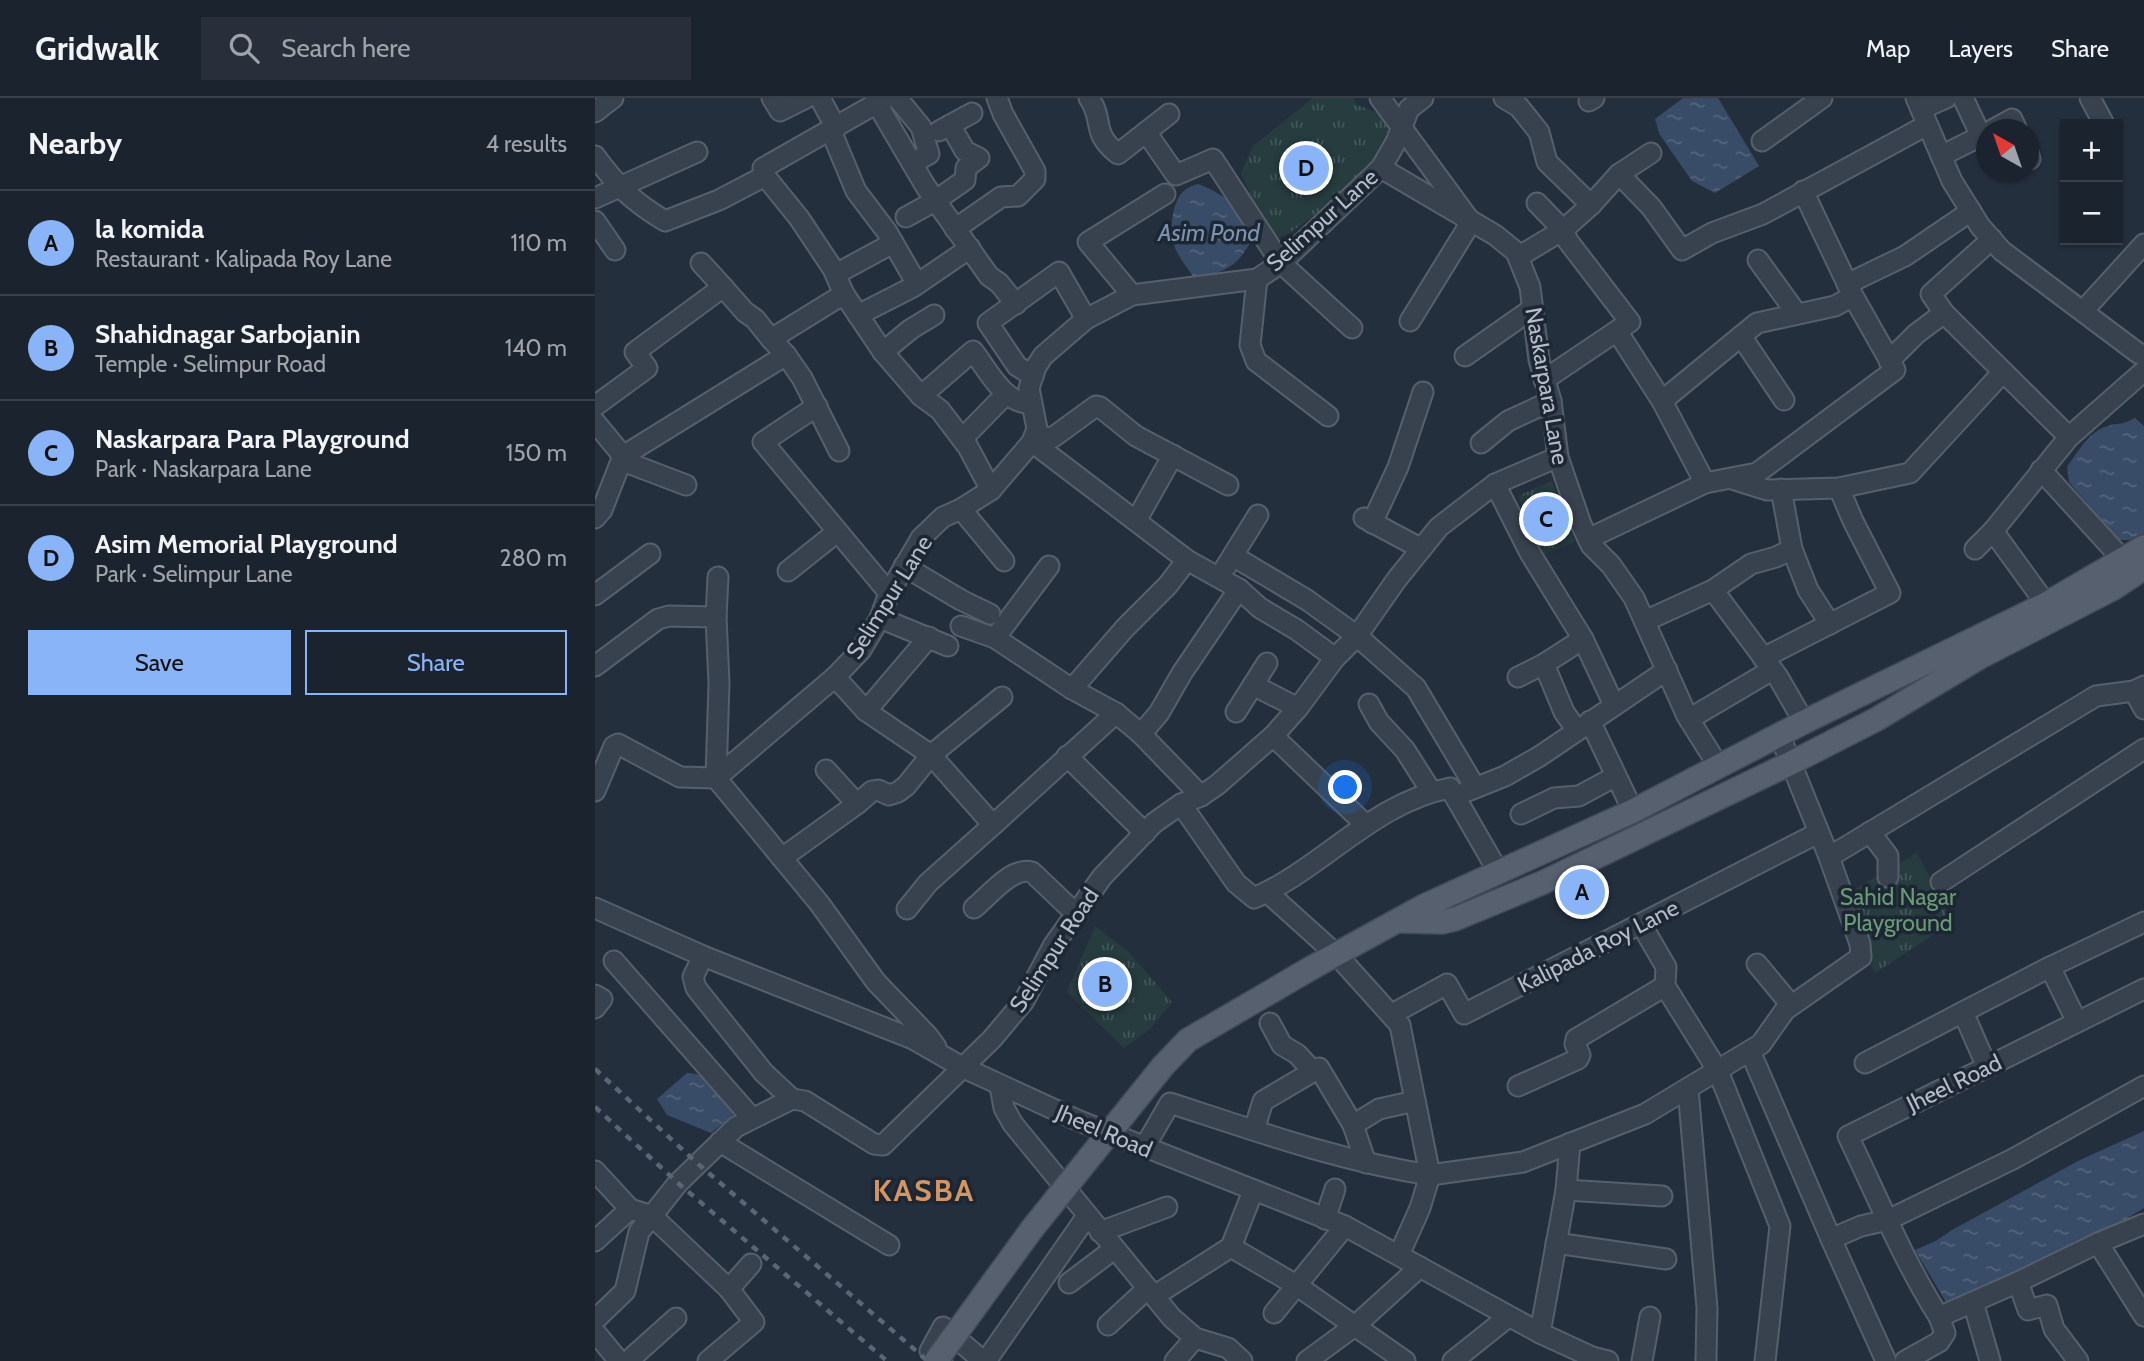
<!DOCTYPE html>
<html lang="en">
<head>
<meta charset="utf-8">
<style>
  body { margin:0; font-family:Cabin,sans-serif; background:#282f3a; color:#f1f3f6 }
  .controls { position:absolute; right:21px; top:21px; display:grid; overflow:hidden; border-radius:0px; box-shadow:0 2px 5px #0004 }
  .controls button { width:63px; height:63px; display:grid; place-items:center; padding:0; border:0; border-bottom:2px solid #39404a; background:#1b232e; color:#f1f3f6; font:35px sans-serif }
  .compass { position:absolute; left:1381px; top:21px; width:63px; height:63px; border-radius:50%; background:#1b232e; box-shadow:0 2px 5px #0004; rotate:320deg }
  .you { position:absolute; left:751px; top:690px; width:24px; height:24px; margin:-18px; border:5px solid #fff; border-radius:50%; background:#1a73e8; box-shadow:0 0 0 10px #1a73e833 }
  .badge { display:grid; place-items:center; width:46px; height:46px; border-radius:50%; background:#8ab4f8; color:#111; font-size:23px; font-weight:700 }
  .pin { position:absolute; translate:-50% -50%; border:4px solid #fff; box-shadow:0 2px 7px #0006 }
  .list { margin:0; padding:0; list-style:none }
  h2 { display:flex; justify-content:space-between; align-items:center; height:91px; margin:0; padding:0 28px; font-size:30px }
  h2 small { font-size:23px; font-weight:400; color:#a0a4aa }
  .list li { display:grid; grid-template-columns:46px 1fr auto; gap:21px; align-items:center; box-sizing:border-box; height:105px; padding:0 28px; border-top:2px solid #39404a }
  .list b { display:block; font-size:26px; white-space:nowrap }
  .list p { margin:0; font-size:23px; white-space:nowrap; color:#a0a4aa }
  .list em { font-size:23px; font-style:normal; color:#a0a4aa }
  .actions { display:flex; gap:14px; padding:21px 28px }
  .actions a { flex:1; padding:16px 0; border:2px solid #8ab4f8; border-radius:0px; text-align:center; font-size:24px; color:#8ab4f8 }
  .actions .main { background:#8ab4f8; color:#111 }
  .icon { flex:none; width:38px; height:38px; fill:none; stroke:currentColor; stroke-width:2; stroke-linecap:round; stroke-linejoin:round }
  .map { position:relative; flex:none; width:1549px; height:1263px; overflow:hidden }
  header { display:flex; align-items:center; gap:42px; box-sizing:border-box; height:98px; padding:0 35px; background:#1b232e; border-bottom:2px solid #39404a }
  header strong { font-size:33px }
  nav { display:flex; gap:38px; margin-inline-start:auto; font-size:24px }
  .search { width:490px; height:63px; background:#282f3a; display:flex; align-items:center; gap:18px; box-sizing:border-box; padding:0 24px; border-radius:0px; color:#a0a4aa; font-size:26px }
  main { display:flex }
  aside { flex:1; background:#1b232e }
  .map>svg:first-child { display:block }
</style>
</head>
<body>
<header>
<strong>Gridwalk</strong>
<div class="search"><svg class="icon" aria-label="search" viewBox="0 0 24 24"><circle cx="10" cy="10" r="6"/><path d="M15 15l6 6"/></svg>Search here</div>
<nav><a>Map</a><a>Layers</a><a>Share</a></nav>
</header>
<main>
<aside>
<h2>Nearby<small>4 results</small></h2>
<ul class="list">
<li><span class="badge">A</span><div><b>la komida</b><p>Restaurant · Kalipada Roy Lane</p></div><em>110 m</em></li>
<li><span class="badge">B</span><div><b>Shahidnagar Sarbojanin</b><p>Temple · Selimpur Road</p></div><em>140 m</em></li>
<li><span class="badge">C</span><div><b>Naskarpara Para Playground</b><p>Park · Naskarpara Lane</p></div><em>150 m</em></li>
<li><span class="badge">D</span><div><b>Asim Memorial Playground</b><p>Park · Selimpur Lane</p></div><em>280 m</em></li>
</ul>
<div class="actions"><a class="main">Save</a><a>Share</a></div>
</aside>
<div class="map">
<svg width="1549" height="1263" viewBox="0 0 1549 1263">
  <defs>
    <pattern id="grass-tufts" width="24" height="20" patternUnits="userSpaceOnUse" patternTransform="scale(1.75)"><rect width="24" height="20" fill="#263c3f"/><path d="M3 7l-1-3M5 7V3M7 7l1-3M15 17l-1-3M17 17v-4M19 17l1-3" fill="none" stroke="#435659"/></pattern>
    <pattern id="water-ripples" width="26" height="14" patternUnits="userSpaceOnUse" patternTransform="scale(1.75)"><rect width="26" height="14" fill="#394c67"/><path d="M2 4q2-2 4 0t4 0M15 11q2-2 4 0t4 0" fill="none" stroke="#53647b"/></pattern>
  </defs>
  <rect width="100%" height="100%" fill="#242f3e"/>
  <g fill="url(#grass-tufts)">
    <path d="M 718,0 L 759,0 L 760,6 L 801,22 L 789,55 L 746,97 L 695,135 L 676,142 L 646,75 L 658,48 Z"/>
    <path d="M 957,383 L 980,444 L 945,458 L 923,398 Z"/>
    <path d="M 1322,755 L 1358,824 L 1280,875 L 1271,857 L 1253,795 Z"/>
    <path d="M 500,828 L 534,854 L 577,904 L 555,931 L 529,950 L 472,894 Z"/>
  </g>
  <g fill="url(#water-ripples)">
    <path d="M 1088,0 L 1123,0 L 1164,68 L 1120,95 L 1097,83 L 1065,37 L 1060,21 Z"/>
    <path d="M 603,86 C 638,100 643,110 656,143 C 641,171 629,173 600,181 C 582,156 571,144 579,112 C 583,97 588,90 603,86 Z"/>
    <path d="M 1540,320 L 1549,328 L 1549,436 L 1534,442 L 1523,442 L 1474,384 L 1472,369 C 1483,354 1494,333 1513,328 C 1525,324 1526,328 1540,320 Z"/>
    <path d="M 92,975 C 118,976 129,993 143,1013 L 116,1035 L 72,1017 L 62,1001 Z"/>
    <path d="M 1549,1033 L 1549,1110 L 1504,1137 L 1351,1204 L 1320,1152 L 1341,1143 L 1357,1132 L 1485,1062 Z"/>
  </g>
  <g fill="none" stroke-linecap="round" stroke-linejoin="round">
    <defs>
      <g id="minor">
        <path d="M 177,0 L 185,13 L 211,0"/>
        <path d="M 225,0 L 241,30"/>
        <path d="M 302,0 L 326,29 L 334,56 L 317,65"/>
        <path d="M 494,0 C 510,23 495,34 523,56 L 574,16"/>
        <path d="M 785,0 L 876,124 L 815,223"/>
        <path d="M 909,0 L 924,9 L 944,34 L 952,64 L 996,107"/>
        <path d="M 1321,0 L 1357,83 L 1385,128 L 1407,153 L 1543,255 L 1549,257"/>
        <path d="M 1368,0 L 1386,38"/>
        <path d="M 1495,0 L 1509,26"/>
        <path d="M 994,3 L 999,0"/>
        <path d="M 282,6 L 331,89 L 394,178 L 404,185 L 421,206"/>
        <path d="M 1326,11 L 1351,0"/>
        <path d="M 0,14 L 18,0"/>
        <path d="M 1397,32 L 1417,21 L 1422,32"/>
        <path d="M 236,33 L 261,93 L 292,134 L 322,186"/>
        <path d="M 344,33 L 377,15"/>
        <path d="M 551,34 L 581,77 L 618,61 L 686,165 L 757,230"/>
        <path d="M 1167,43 L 1227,0"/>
        <path d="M 1434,57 L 1435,61"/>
        <path d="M 0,58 C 23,89 37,103 70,123 L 124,102 L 170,78 L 168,70 L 291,0"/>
        <path d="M 1346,58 L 1392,35"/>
        <path d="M 786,70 L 900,137 L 921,154 L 935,189 L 944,262 L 956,303 L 963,359 L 986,426 L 996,447 L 1016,467 L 1039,500 L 1092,618 L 1124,669"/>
        <path d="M 1024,76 L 1056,109 L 1087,152 L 1117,135 L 1168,116 L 1332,27"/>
        <path d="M 170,78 L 204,120 L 238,171 L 249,196 L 288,254 L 326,298 L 345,312 L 373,349 L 396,392"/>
        <path d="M 0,100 L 102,54"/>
        <path d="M 942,105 L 968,132 L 973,143 L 1035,224 L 949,282"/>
        <path d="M 311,119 L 340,103 L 370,82 L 371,70 L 384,60 L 370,53 L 355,27"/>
        <path d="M 0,123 L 20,152"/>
        <path d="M 360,131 L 406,99 L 423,98 L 440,81 L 440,73 L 408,16 L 402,0"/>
        <path d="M 1397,141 L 1336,196 L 1349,215 L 1474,339"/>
        <path d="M 923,159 L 968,132 L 996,107 L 1024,76 L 1056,55"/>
        <path d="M 1163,162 L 1202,216"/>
        <path d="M 106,165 L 128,189"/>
        <path d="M 241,176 L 298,145"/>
        <path d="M 662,181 L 655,247 L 661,263 L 733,318"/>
        <path d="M 1252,186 L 1310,158 L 1376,113"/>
        <path d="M 537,197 L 493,144 L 570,96"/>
        <path d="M 1489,212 L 1549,146"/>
        <path d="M 263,217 L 318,189 L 375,150"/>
        <path d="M 1022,233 L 1067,303 L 1110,385"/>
        <path d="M 1146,238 L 1189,302"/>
        <path d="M 288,254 L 316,231 L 339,217"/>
        <path d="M 191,257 L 207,280 L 244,353"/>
        <path d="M 870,258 L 937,211"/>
        <path d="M 1294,263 L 1321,236 L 1349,215"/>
        <path d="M 438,278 L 422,268 L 393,225 L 464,174 L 491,221"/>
        <path d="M 326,298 L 378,253 C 393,272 409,306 435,305"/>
        <path d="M 1067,303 L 1162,225 L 1240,208 L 1258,198"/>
        <path d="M 0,308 L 52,270 L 40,254 L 128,189 L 150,214 L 160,221 L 176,241"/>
        <path d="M 222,308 L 168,344 L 294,495"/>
        <path d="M 0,324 L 28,358 L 7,412 L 0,420"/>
        <path d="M 440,338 L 457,340 L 501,308 L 505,309 L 541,338 L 633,387"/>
        <path d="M 367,341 L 411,296"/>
        <path d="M 437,344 L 592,462 L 644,491 L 665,510 L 702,532 L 740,560"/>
        <path d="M 886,345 L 913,323 L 956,303"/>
        <path d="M 28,358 L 191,257 L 176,241 L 249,196"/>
        <path d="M 28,363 L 91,387"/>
        <path d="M 1446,372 L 1528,462"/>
        <path d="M 1137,381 L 1172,392 L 1244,390 L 1315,375 L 1408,274"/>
        <path d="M 900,386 L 935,455 L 988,541 L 1019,607"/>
        <path d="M 1186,391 L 1197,451 L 1213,492 L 1235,526"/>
        <path d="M 366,411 L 409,463"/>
        <path d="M 769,420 L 825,450"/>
        <path d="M 541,423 L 578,357"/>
        <path d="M 777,425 L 803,369 L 828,294"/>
        <path d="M 993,441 L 1110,385 L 1162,375 L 1300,272 L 1258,198 L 1208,93"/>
        <path d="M 1380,451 L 1398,433"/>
        <path d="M 638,458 L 712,502 L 762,538 L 821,590 L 880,689"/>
        <path d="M 309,468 L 366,502 L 395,516"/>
        <path d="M 630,470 L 663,417"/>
        <path d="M 193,473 L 242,434"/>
        <path d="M 123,479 L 121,519 L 124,585 L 121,680 L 224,805 L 281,884 L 333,938 L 341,949"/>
        <path d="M 1118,492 L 1183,579 L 1209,624"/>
        <path d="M 0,497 L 55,456"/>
        <path d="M 1451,506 L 1398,433 L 1474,339 L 1549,273"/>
        <path d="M 285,520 L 353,548"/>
        <path d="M 1050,523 L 1118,492 L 1156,466 L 1181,459 L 1197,451"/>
        <path d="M 366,528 L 400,540 L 477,591 L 521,615 L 546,636 L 606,698"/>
        <path d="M 400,540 L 454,468"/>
        <path d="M 1168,560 L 1295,495 L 1258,423 L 1244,390"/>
        <path d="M 949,566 L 969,614 L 981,631"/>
        <path d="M 0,568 L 63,521 L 74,518 L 121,519"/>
        <path d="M 240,579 L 271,613 L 336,657 L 398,727 L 333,785 L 312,811"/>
        <path d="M 923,579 L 949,566 L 988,541"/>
        <path d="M 658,587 L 703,610"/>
        <path d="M 477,591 L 530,530 L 573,487 L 592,462"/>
        <path d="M 1539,593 L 1549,611"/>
        <path d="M 774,606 L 784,624 L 810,652 L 836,693"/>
        <path d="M 271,613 L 334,539"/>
        <path d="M 641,614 L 672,565"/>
        <path d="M 1094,621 L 1177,572"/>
        <path d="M 995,623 L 1038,713"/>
        <path d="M 546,636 L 564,615 L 587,575 L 644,491"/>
        <path d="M 678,638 L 771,727"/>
        <path d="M 472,658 L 550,735"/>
        <path d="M 231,672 L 262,706 L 277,693 L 283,692 L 294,697 L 303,694 L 311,688 L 336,657 L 407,599"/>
        <path d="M 0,693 L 19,648 L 23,646 L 85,679 L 121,680 L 240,579 L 266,552 L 285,520 L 294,495 L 326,440 L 348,419 L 366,411 L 396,392 L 437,344 L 442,331 L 434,290 L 441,269 L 448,258 L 491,221 L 537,197 L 662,181 L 686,165 L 786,70 L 801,44 L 814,11 L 828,0"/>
        <path d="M 870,694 L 910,678 L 945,658 L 1072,572"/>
        <path d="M 586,706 L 641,785 L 659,800 C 728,770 779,704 855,690 L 904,775"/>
        <path d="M 926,716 L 959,700 L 984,698 L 1021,678"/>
        <path d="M 398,727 L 521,615"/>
        <path d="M 1275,734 L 1293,758 L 1293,779"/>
        <path d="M 1234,759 L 1501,598 L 1539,593 L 1549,588"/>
        <path d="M 187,760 L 262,706"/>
        <path d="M 1346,784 L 1549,651"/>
        <path d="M 0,810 L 108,858 L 318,941 L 367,969 L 482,1022 L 750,1128 L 945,1235 L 997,1259 L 1013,1263"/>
        <path d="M 379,810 C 394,798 417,768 437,774 L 480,815"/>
        <path d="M 1046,826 L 1071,869 L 1070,888 L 1123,973 L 1185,1128 L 1170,1263"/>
        <path d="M 108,858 L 98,879 L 101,890 L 169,975 L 197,1001"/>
        <path d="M 19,863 L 156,1019"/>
        <path d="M 1162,866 L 1196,907"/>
        <path d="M 0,897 L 7,901 L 0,910"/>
        <path d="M 1368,914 L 1455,869"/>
        <path d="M 797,916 L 852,886 L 869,916 L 1223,735"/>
        <path d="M 1482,924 L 1455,869 L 1549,824"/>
        <path d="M 675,925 L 687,947 L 702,956 L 718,973"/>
        <path d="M 1155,953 L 1236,1141 L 1291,1263"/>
        <path d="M 1270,965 L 1368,914 L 1392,969"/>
        <path d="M 405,988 L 409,1010 L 418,1026 L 577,1220 L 600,1240 L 633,1250 L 647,1263"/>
        <path d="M 923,988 L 983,961 L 985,957 L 980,946 L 981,941 L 1070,888"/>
        <path d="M 1093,991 L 1112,1210 L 1111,1263"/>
        <path d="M 758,1027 L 784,1011 L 820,1003"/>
        <path d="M 659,1032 L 668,1003 L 724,970 L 758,1027 L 771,1065"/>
        <path d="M 125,1044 L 294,1147"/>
        <path d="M 549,1050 L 575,1005 C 661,1033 745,1063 835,1077 L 805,927 L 742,857 L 672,794"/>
        <path d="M 0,1073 L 35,1111 L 57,1118 L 134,1191 L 159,1224 L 113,1263"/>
        <path d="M 971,1092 L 1067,1098"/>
        <path d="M 730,1121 L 740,1091"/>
        <path d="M 505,1134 L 572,1109"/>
        <path d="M 1236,1141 L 1266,1128 L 1293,1122 L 1418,1061 L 1549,988"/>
        <path d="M 0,1143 L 35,1111"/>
        <path d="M 961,1145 L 1071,1161"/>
        <path d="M 1503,1145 L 1549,1218"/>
        <path d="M 636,1149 L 701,1187 L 810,1263"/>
        <path d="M 804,1157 L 825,1110 L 835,1077 L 928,1064 L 1050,1016 L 1166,946 L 1190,912 L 1266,859 L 1265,846 L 1234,759 L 1185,638"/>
        <path d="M 1423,1184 L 1433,1212 L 1452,1207 L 1459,1231 L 1483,1263"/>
        <path d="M 474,1185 L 519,1151"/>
        <path d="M 134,1191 L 156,1166"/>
        <path d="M 559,1198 L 636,1149 L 658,1093"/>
        <path d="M 1378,1204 L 1395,1263"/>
        <path d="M 679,1215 L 750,1128"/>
        <path d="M 1344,1219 C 1308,1162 1282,1098 1253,1038 L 1549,891"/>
        <path d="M 0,1222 L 30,1193 L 44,1134 L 83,1085 L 141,1029 L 197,1001 L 210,1003 L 279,1046 L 288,1047 L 397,941 L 429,903 L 458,848 L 507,779 L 559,725 L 586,706 L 606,698 L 622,687 L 678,638 L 703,610 L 740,560 L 762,538 L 802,481 L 844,429 L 900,386 L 963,359"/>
        <path d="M 513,1227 L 552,1191"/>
        <path d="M 0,1234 L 24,1263"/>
        <path d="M 945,1235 L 971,1092 L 975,1045"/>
        <path d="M 33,1263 L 81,1220"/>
        <path d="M 347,1263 L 335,1253 L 348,1229 L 388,1263"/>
        <path d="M 391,1263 L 492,1118"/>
        <path d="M 580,1263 L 600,1240"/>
        <path d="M 712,1263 L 761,1227 L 825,1169"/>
        <path d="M 858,1263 L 913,1219"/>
        <path d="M 1047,1263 L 1055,1219"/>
        <path d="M 1310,1263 L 1344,1244 L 1350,1235 L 1344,1219 L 1423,1184 L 1503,1145 L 1549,1126"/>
      </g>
      <g id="major">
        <path d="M 806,823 L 847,824 L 860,821 L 949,784 L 1196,665 L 1282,621 L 1385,559 L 1519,490 L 1549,470"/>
        <path d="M 718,869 L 829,808 L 1038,713 L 1209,624 L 1451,506 L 1549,449"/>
      </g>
    </defs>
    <use href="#minor" stroke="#565f6c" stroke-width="23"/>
    <use href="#major" stroke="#414a57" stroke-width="26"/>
    <use href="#minor" stroke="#38414e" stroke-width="19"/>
    <use href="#major" stroke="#56606e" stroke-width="23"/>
    <g stroke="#5a6575" stroke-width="4.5" stroke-dasharray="7 7" stroke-linecap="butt">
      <path d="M 0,971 L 102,1065 L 333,1263"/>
      <path d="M 0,1009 L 83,1085 L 292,1263"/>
    </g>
    <defs>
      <path id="major-bridge" d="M 341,1263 L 437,1131 L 568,968 L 593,942 L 718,869"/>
    </defs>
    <use href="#major-bridge" stroke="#414a57" stroke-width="26" stroke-linecap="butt"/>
    <use href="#major-bridge" stroke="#56606e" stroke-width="23"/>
  </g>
  <g text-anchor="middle" stroke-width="7" stroke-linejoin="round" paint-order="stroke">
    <g font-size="23" fill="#b4bcc9" stroke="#1d2633">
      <text transform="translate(727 122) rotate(-42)" y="8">Selimpur Lane</text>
      <text transform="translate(952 288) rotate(80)" y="8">Naskarpara Lane</text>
      <text transform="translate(294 499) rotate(-58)" y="8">Selimpur Lane</text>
      <text transform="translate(1003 848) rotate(-27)" y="8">Kalipada Roy Lane</text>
      <text transform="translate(459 852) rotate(-57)" y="8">Selimpur Road</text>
      <text transform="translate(1359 985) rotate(-26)" y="8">Jheel Road</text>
      <text transform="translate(509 1033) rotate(23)" y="8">Jheel Road</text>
    </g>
    <g font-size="23" fill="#6b9a76" stroke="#1d2633">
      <text x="1303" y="807">Sahid Nagar<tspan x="1303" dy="26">Playground</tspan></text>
    </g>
    <g font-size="24" font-style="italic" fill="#7c92b1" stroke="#1d2633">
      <text x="614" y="143">Asim Pond</text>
    </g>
    <g font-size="30" font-weight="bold" letter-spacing="2" fill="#d59563" stroke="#1d2633">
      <text x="329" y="1103">KASBA</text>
    </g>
  </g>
</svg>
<div class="controls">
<button>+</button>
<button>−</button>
</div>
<svg class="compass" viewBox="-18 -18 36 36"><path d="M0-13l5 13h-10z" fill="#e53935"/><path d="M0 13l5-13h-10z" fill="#a0a4aa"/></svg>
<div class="you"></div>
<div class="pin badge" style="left:987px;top:794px">A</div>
<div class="pin badge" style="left:510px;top:886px">B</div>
<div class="pin badge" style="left:951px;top:421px">C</div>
<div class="pin badge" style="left:711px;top:70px">D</div>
</div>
</main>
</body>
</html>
